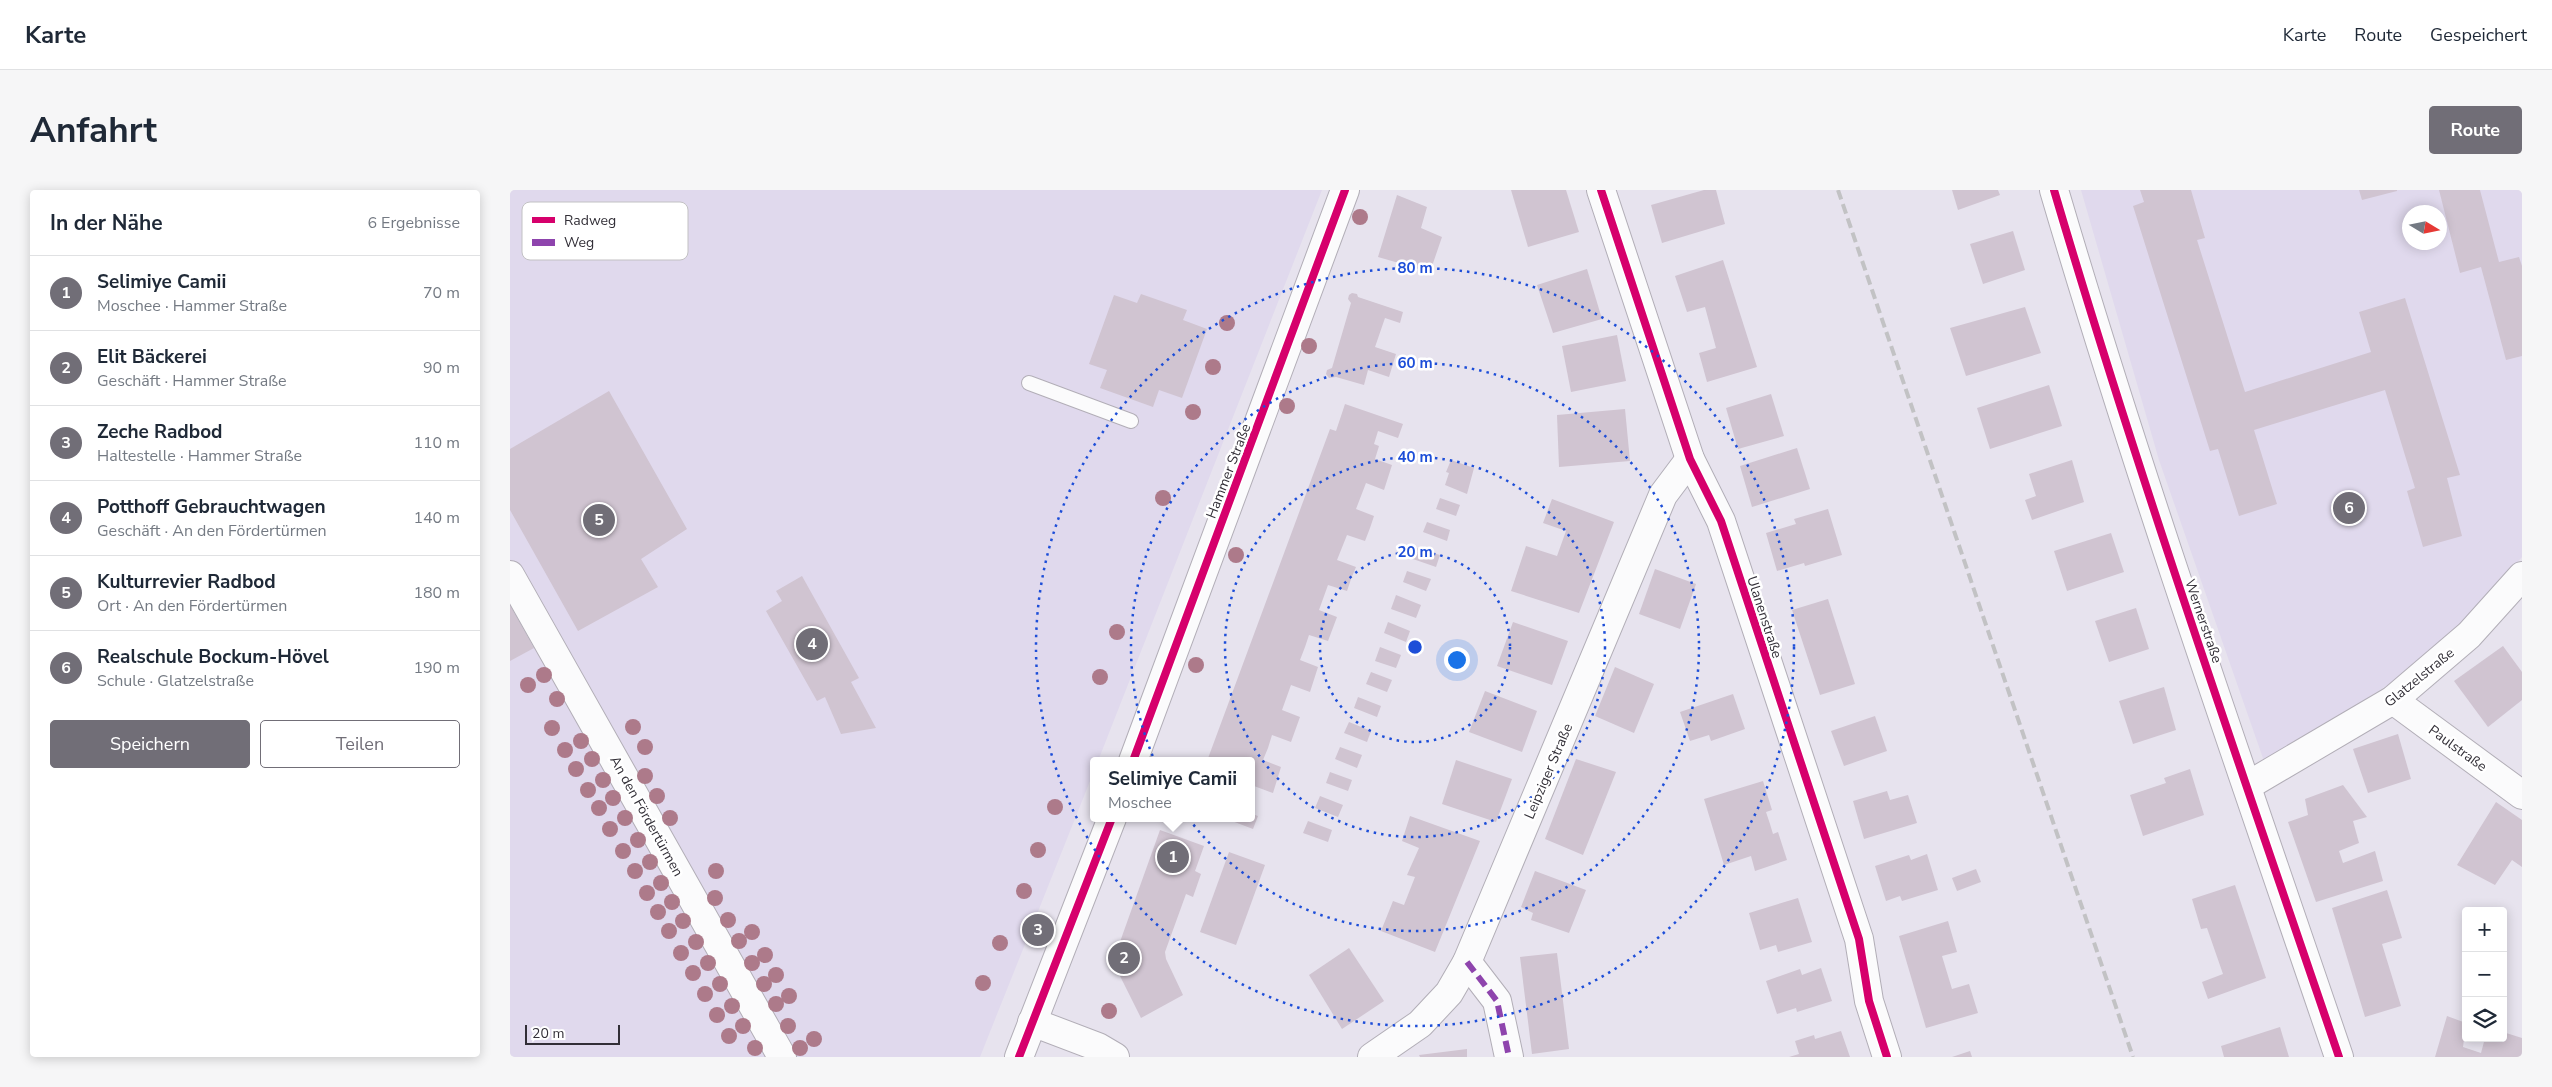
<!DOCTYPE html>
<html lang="de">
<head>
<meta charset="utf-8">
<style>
  body { margin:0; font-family:"Nunito Sans",sans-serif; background:#f6f6f7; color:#1f2937 }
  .controls { position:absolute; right:15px; bottom:15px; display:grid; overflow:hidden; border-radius:5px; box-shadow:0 2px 12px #0003 }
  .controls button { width:45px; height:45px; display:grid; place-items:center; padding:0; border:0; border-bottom:1px solid #e0e1e3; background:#fff; color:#1f2937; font:25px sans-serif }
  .compass { position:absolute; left:1892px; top:15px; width:45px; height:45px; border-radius:50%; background:#fff; box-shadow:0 2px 12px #0003; rotate:100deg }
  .scale { position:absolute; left:15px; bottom:12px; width:95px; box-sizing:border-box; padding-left:5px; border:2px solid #322f37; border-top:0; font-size:14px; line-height:18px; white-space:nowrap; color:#322f37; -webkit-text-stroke:4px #fff; paint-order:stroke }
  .you { position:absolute; left:946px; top:469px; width:18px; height:18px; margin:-12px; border:4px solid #fff; border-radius:50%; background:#1a73e8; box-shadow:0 0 0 8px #1a73e833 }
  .badge { display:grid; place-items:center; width:32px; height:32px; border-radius:50%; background:#716e77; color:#fff; font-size:16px; font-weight:700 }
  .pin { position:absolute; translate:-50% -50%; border:2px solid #fff; box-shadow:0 1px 5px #0006 }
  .popup { position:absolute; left:580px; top:567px; width:165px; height:65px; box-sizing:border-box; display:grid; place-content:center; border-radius:5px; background:#fff; filter:drop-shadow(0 1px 4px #0005); font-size:16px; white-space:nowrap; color:#747a83 }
  .popup b { font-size:19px; color:#1f2937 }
  .popup::after { content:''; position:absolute; left:50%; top:100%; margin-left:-10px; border:10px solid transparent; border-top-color:#fff }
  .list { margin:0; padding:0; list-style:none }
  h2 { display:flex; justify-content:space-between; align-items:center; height:65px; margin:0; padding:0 20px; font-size:21px }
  h2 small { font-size:16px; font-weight:400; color:#747a83 }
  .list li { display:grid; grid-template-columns:32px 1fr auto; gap:15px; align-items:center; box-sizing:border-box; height:75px; padding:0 20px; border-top:1px solid #e0e1e3 }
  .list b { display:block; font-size:19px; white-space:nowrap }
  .list p { margin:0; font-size:16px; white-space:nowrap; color:#747a83 }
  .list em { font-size:16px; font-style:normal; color:#747a83 }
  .actions { display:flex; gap:10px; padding:15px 20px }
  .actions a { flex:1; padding:11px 0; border:1px solid #716e77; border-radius:5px; text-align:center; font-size:18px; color:#716e77 }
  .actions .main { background:#716e77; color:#fff }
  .icon { flex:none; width:28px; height:28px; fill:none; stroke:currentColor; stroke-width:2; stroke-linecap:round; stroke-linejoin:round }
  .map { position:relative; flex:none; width:2012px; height:867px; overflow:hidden; border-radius:5px }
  header { display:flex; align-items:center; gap:30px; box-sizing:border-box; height:70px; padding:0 25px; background:#fff; border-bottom:1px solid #e0e1e3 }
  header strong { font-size:24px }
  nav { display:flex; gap:28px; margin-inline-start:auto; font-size:18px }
  .intro { display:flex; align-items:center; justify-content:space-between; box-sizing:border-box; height:120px; padding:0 30px }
  h1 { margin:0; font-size:35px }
  .button { padding:12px 22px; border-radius:5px; background:#716e77; color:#fff; font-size:18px; font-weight:700 }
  main { display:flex; gap:30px; padding:0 30px }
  aside { flex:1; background:#fff; border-radius:5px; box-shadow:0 2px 12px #0003 }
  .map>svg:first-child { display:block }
</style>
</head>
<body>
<header>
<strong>Karte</strong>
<nav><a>Karte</a><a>Route</a><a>Gespeichert</a></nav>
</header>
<div class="intro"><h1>Anfahrt</h1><a class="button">Route</a></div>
<main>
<aside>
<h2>In der Nähe<small>6 Ergebnisse</small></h2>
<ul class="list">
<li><span class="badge">1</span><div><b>Selimiye Camii</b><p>Moschee · Hammer Straße</p></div><em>70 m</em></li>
<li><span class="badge">2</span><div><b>Elit Bäckerei</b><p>Geschäft · Hammer Straße</p></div><em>90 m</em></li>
<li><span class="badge">3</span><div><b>Zeche Radbod</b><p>Haltestelle · Hammer Straße</p></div><em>110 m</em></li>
<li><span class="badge">4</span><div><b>Potthoff Gebrauchtwagen</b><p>Geschäft · An den Fördertürmen</p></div><em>140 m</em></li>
<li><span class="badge">5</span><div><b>Kulturrevier Radbod</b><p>Ort · An den Fördertürmen</p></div><em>180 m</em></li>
<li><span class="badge">6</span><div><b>Realschule Bockum-Hövel</b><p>Schule · Glatzelstraße</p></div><em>190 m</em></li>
</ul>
<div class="actions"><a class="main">Speichern</a><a>Teilen</a></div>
</aside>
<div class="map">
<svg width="2012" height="867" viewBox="0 0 2012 867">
  <rect width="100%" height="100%" fill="#e7e3ee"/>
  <g fill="#e0d9ed" fill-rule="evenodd">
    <path d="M 0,0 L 812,0 L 588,571 L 584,571 L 584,581 L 470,867 L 0,867 Z"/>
    <path d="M 1571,0 L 2012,0 L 2012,367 L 1918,469 L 1755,574 L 1649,270 ZM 1900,22 L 1930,22 L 1930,52 L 1900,52 Z"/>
  </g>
  <g fill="#d0c4d1">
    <path d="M 1001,0 L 1056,0 L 1069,42 L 1018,57 Z"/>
    <path d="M 1194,0 L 1206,0 L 1215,34 L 1152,53 L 1141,15 Z"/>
    <path d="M 1442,0 L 1488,0 L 1490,5 L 1448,20 Z"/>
    <path d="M 1630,0 L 1681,0 L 1695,48 L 1687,50 L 1735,202 L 1861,162 L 1849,122 L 1895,108 L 1950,285 L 1937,288 L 1952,346 L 1913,357 L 1897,301 L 1905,298 L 1875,200 L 1744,240 L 1767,314 L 1729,326 L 1708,259 L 1700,261 L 1623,16 L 1634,12 Z"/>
    <path d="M 1849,0 L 1887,0 L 1887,1 L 1852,10 Z"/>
    <path d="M 1929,0 L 1970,0 L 1989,72 L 2009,67 L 2012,76 L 2012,166 L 1996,170 L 1971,77 L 1950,83 Z"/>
    <path d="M 887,5 L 917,17 L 911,38 L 932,47 L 920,82 L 868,67 Z"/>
    <path d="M 1503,41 L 1515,80 L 1473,94 L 1460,54 Z"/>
    <path d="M 1213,70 L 1247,177 L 1197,192 L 1189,163 L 1206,158 L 1195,117 L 1177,122 L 1165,86 Z"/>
    <path d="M 1077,79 L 1092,129 L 1043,143 L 1027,95 Z"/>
    <path d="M 842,103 L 847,104 L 848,107 L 893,122 L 890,133 L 875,128 L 865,157 L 886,164 L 879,187 L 858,180 L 854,195 L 826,187 L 819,188 L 816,184 L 817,180 L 822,178 L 841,113 L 838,109 L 839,105 Z"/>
    <path d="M 631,104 L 677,120 L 673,130 L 697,139 L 672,208 L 649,200 L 643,217 L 590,198 L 597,180 L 579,174 L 604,105 L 627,113 Z"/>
    <path d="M 1515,117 L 1531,163 L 1456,186 L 1440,138 Z"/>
    <path d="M 1107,145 L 1116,191 L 1061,202 L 1052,156 Z"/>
    <path d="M 1539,195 L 1552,236 L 1480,259 L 1467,218 Z"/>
    <path d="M 99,201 L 177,339 L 131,369 L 148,397 L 68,441 L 0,320 L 0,259 Z"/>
    <path d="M 1261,204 L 1274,246 L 1228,259 L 1216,218 Z"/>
    <path d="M 835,214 L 893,234 L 888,248 L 868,241 L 864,254 L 869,256 L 865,269 L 882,275 L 874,300 L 856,293 L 846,319 L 864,326 L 860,338 L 855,351 L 837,345 L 827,370 L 846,377 L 841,389 L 837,401 L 818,395 L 809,420 L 827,427 L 818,451 L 799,445 L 795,457 L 790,470 L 808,477 L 800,502 L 781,495 L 772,520 L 790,527 L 781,552 L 762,545 L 758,558 L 753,570 L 771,577 L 763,603 L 744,596 L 742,601 L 742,571 L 697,571 L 820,239 L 826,241 Z"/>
    <path d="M 1115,219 L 1120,271 L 1049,277 L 1047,225 Z"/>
    <path d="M 1287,258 L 1300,299 L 1242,317 L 1230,276 Z"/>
    <path d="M 941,270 L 964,278 L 957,304 L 935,295 L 939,283 L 936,282 Z"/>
    <path d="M 1562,270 L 1574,312 L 1522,330 L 1515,310 L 1526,306 L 1519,284 Z"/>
    <path d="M 930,308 L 950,315 L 946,326 L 926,319 Z"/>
    <path d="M 1042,309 L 1104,332 L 1069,423 L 1001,401 L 1016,356 L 1047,366 L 1056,341 L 1033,333 Z"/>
    <path d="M 1318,319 L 1332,365 L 1295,376 L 1294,373 L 1267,381 L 1256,343 L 1286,334 L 1284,329 Z"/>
    <path d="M 917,332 L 940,340 L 937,351 L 913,342 Z"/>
    <path d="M 1601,343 L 1614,382 L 1557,401 L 1544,361 Z"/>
    <path d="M 906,358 L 930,365 L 926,377 L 903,369 Z"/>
    <path d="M 1145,379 L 1186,394 L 1170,439 L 1129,424 Z"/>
    <path d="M 897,381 L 921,389 L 916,401 L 893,392 Z"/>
    <path d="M 292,386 L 349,488 L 341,492 L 366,538 L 331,544 L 315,507 L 307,511 L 256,421 L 272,411 L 266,401 Z"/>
    <path d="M 886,405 L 911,415 L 906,428 L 881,419 Z"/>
    <path d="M 1318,409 L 1345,494 L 1310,505 L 1282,420 Z"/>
    <path d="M 0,415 L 24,458 L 0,471 Z"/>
    <path d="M 1626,418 L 1639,459 L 1599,472 L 1585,431 Z"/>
    <path d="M 878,432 L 900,441 L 896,452 L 874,443 Z"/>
    <path d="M 1003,432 L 1058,451 L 1042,495 L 987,476 Z"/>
    <path d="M 1993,456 L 2012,482 L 2012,510 L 1978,537 L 1944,491 Z"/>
    <path d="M 870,457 L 891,465 L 886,478 L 865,471 Z"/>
    <path d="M 1105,477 L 1144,494 L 1124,543 L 1085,526 Z"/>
    <path d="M 861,482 L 882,490 L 877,502 L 856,494 Z"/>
    <path d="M 1654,497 L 1666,540 L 1623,554 L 1609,511 Z"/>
    <path d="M 975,501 L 1027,521 L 1012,562 L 959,542 Z"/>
    <path d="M 1223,504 L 1235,539 L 1201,551 L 1199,545 L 1180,551 L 1170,522 Z"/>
    <path d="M 848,507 L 871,516 L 867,527 L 844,518 Z"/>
    <path d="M 1365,526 L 1377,561 L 1334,576 L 1321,541 Z"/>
    <path d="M 839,532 L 861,541 L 857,552 L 834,543 Z"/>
    <path d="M 1888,544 L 1901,589 L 1858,603 L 1843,559 Z"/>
    <path d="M 830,557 L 852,565 L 847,578 L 825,569 Z"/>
    <path d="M 1066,569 L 1106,582 L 1073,665 L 1035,649 Z"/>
    <path d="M 946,570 L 1002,589 L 986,632 L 932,614 Z"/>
    <path d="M 1680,579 L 1694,625 L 1633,646 L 1620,605 L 1656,593 L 1654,588 Z"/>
    <path d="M 820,582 L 842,590 L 838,601 L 816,593 Z"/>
    <path d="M 1253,591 L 1262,620 L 1256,622 L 1260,634 L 1263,644 L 1268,642 L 1277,670 L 1245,681 L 1241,666 L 1214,675 L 1194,609 Z"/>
    <path d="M 1833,595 L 1857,627 L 1843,631 L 1849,653 L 1829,661 L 1833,673 L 1865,661 L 1873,691 L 1806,712 L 1778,632 L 1798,625 L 1795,609 Z"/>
    <path d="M 1377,601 L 1380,610 L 1398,605 L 1407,633 L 1354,649 L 1343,611 Z"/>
    <path d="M 810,606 L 833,615 L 828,627 L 805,618 Z"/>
    <path d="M 1986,612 L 2012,630 L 2012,677 L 2002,670 L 1985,695 L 1947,675 Z"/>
    <path d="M 742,624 L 748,626 L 743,639 L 714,628 L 742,628 Z"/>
    <path d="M 900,626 L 970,651 L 925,762 L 871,741 L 883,711 L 894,715 L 905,687 L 897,685 L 909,658 L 892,651 Z"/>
    <path d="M 798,631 L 822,640 L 818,652 L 793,643 Z"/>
    <path d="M 650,640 L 694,656 L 685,681 L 691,684 L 683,707 L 676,704 L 655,762 L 656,769 L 673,805 L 631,828 L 610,786 L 606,763 Z"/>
    <path d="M 719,662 L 755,675 L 726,755 L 690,742 Z"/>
    <path d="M 1417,664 L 1428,700 L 1392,711 L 1390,706 L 1376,711 L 1365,676 L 1399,665 L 1401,670 Z"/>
    <path d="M 1466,679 L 1471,692 L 1447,701 L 1442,688 Z"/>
    <path d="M 1025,681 L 1076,700 L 1059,743 L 1021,730 L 1023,723 L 1011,717 Z"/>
    <path d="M 1725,695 L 1756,788 L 1698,809 L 1692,792 L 1713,784 L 1697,738 L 1691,739 L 1682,709 Z"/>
    <path d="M 1877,700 L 1892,748 L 1872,754 L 1891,816 L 1855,827 L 1822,718 Z"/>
    <path d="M 1288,708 L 1302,752 L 1268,762 L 1266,755 L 1250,760 L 1239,723 Z"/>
    <path d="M 1438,731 L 1447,762 L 1432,766 L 1442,799 L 1459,794 L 1468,823 L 1416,838 L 1389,746 Z"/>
    <path d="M 839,758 L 874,811 L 832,839 L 799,785 Z"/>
    <path d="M 1047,763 L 1059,859 L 1022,864 L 1010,767 Z"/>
    <path d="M 1311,778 L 1322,811 L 1287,822 L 1286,818 L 1267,824 L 1256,791 L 1290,779 L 1292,785 Z"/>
    <path d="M 1937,826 L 1956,833 L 1953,857 L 1971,863 L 1975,848 L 1993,848 L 1993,842 L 2012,848 L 2012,867 L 1925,867 Z"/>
    <path d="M 1770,837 L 1779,867 L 1714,867 L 1711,856 Z"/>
    <path d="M 1331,841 L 1340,867 L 1279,867 L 1289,864 L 1285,851 L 1304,845 L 1305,849 Z"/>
    <path d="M 957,859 L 957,867 L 910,867 L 909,865 Z"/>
    <path d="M 1460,861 L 1462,867 L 1442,867 Z"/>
  </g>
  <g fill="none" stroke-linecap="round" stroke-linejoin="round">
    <defs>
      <path id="lane" d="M 519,193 L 621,231"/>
      <g id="street">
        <path d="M 1091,0 L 1180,269 L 1211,331 L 1349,749 L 1359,811 L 1377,867"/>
        <path d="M 1544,0 C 1630,292 1731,579 1829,867"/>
        <path d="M 0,385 L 272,867"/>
        <path d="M 1883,510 L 2012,605"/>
        <path d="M 1737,596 L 1883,510 L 1959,445 L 2012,386"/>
        <path d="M 957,772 L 987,811 L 999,867"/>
        <path d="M 522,832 L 588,857 L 605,867"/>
        <path d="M 862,867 L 910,834 L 939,803 L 957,772 L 1153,305 L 1180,269"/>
      </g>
      <g id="secondary">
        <path d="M 623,571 L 835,0"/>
        <path d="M 509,867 L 602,628"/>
      </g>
    </defs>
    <use href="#lane" stroke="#b2aeb7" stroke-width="16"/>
    <use href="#street" stroke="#b2aeb7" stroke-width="30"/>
    <use href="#secondary" stroke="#b2aeb7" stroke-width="30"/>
    <use href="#lane" stroke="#fbfbfc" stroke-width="14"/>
    <use href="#street" stroke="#fbfbfc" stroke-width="28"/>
    <use href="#secondary" stroke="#fbfbfc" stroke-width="28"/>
    <path stroke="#c2c2c4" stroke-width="4" stroke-dasharray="10 5" stroke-linecap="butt" d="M 1328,0 L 1623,867"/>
    <path stroke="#8e44ad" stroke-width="6" stroke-dasharray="12 6" stroke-linecap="butt" d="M 957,772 L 987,811 L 999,867"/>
    <defs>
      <g id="cycleway">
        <path d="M 1091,0 L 1180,269 L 1211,331 L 1349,749 L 1359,811 L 1377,867"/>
        <path d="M 1544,0 C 1630,292 1731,579 1829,867"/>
        <path d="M 623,571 L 835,0"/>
        <path d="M 509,867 L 602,628"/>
      </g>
    </defs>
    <use href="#cycleway" stroke="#fff" stroke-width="11"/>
    <use href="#cycleway" stroke="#d6006c" stroke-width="8"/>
  </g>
  <g fill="#ad7a8a">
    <circle cx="850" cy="27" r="8"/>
    <circle cx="717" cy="133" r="8"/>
    <circle cx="799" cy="156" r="8"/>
    <circle cx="703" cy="177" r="8"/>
    <circle cx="777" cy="216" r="8"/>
    <circle cx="683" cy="222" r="8"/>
    <circle cx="653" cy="308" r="8"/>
    <circle cx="726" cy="365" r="8"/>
    <circle cx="607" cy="442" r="8"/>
    <circle cx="686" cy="475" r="8"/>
    <circle cx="34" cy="485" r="8"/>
    <circle cx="590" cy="487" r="8"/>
    <circle cx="18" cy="495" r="8"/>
    <circle cx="47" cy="509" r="8"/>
    <circle cx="123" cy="537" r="8"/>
    <circle cx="42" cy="538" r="8"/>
    <circle cx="71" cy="551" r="8"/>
    <circle cx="135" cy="557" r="8"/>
    <circle cx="55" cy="560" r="8"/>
    <circle cx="82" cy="569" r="8"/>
    <circle cx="66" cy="579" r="8"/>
    <circle cx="135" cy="586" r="8"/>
    <circle cx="93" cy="590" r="8"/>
    <circle cx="78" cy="600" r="8"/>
    <circle cx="147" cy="606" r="8"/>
    <circle cx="103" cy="608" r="8"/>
    <circle cx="545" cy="617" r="8"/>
    <circle cx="89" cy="618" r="8"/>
    <circle cx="115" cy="628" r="8"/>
    <circle cx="160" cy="628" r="8"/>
    <circle cx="100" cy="639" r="8"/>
    <circle cx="128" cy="650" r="8"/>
    <circle cx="528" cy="660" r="8"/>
    <circle cx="113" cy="661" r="8"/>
    <circle cx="140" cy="672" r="8"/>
    <circle cx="125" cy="681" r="8"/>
    <circle cx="206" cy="681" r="8"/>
    <circle cx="151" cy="693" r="8"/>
    <circle cx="514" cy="701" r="8"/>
    <circle cx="137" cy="703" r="8"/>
    <circle cx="205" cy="708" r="8"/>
    <circle cx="162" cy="712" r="8"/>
    <circle cx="148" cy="722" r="8"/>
    <circle cx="218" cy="730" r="8"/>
    <circle cx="173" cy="731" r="8"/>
    <circle cx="159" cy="741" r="8"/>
    <circle cx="242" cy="742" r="8"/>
    <circle cx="229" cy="751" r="8"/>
    <circle cx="186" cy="752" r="8"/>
    <circle cx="490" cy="753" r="8"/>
    <circle cx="171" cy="763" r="8"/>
    <circle cx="255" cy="765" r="8"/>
    <circle cx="198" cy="773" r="8"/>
    <circle cx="242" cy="773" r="8"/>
    <circle cx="183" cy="783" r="8"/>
    <circle cx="266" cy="785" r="8"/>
    <circle cx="473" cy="793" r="8"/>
    <circle cx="210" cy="794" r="8"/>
    <circle cx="254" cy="794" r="8"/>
    <circle cx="195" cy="804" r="8"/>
    <circle cx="279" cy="806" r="8"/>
    <circle cx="266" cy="814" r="8"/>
    <circle cx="222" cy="816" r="8"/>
    <circle cx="599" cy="821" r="8"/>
    <circle cx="207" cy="825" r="8"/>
    <circle cx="233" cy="836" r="8"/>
    <circle cx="278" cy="836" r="8"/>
    <circle cx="219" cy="846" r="8"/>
    <circle cx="304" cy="849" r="8"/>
    <circle cx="245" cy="858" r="8"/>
    <circle cx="290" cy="858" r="8"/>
  </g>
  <g fill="none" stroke="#1d4ed8" stroke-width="2.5" stroke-dasharray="2.5 5">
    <circle cx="905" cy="457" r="95"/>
    <circle cx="905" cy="457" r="190"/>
    <circle cx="905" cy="457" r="284"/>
    <circle cx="905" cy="457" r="379"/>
  </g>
  <g text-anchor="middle" stroke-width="5" stroke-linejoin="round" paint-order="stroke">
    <g font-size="14" fill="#322f37" stroke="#fff">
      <text transform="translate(718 281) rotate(-69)" y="5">Hammer Straße</text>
      <text transform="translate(1255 427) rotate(72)" y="5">Ulanenstraße</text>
      <text transform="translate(1694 431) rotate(71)" y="5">Wernerstraße</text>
      <text transform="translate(1909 487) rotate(-39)" y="5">Glatzelstraße</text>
      <text transform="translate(1948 558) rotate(36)" y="5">Paulstraße</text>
      <text transform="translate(1038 581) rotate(-67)" y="5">Leipziger Straße</text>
      <text transform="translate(137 626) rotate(61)" y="5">An den Fördertürmen</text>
    </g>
  </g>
  <rect x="12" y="12" width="166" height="58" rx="8" fill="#fff" stroke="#c2c1c3" stroke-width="1"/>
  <rect x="22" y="27" width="23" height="6" fill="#d6006c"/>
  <rect x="22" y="49" width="23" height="7" fill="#8e44ad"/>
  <g font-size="14" fill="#322f37">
    <text x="54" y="35">Radweg</text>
    <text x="54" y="57">Weg</text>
  </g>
  <circle cx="905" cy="457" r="8" fill="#1d4ed8" stroke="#fff" stroke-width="2.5"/>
  <g font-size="15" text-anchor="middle" font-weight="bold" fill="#1d4ed8" stroke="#fff" stroke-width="5" stroke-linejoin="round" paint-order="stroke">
    <text x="905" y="83">80 m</text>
    <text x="905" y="178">60 m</text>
    <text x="905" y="272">40 m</text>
    <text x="905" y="367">20 m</text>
  </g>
</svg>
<div class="controls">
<button>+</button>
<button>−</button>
<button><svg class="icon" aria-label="layers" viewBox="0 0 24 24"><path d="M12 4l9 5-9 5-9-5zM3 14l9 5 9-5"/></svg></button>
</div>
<svg class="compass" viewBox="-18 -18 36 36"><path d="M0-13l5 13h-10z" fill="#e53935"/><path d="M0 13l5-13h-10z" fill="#747a83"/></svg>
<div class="scale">20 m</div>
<div class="you"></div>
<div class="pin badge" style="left:663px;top:667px">1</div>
<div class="popup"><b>Selimiye Camii</b>Moschee</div>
<div class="pin badge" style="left:614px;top:768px">2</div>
<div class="pin badge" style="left:528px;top:740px">3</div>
<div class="pin badge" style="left:302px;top:454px">4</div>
<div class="pin badge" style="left:89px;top:330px">5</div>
<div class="pin badge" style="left:1839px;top:318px">6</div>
</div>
</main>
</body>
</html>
